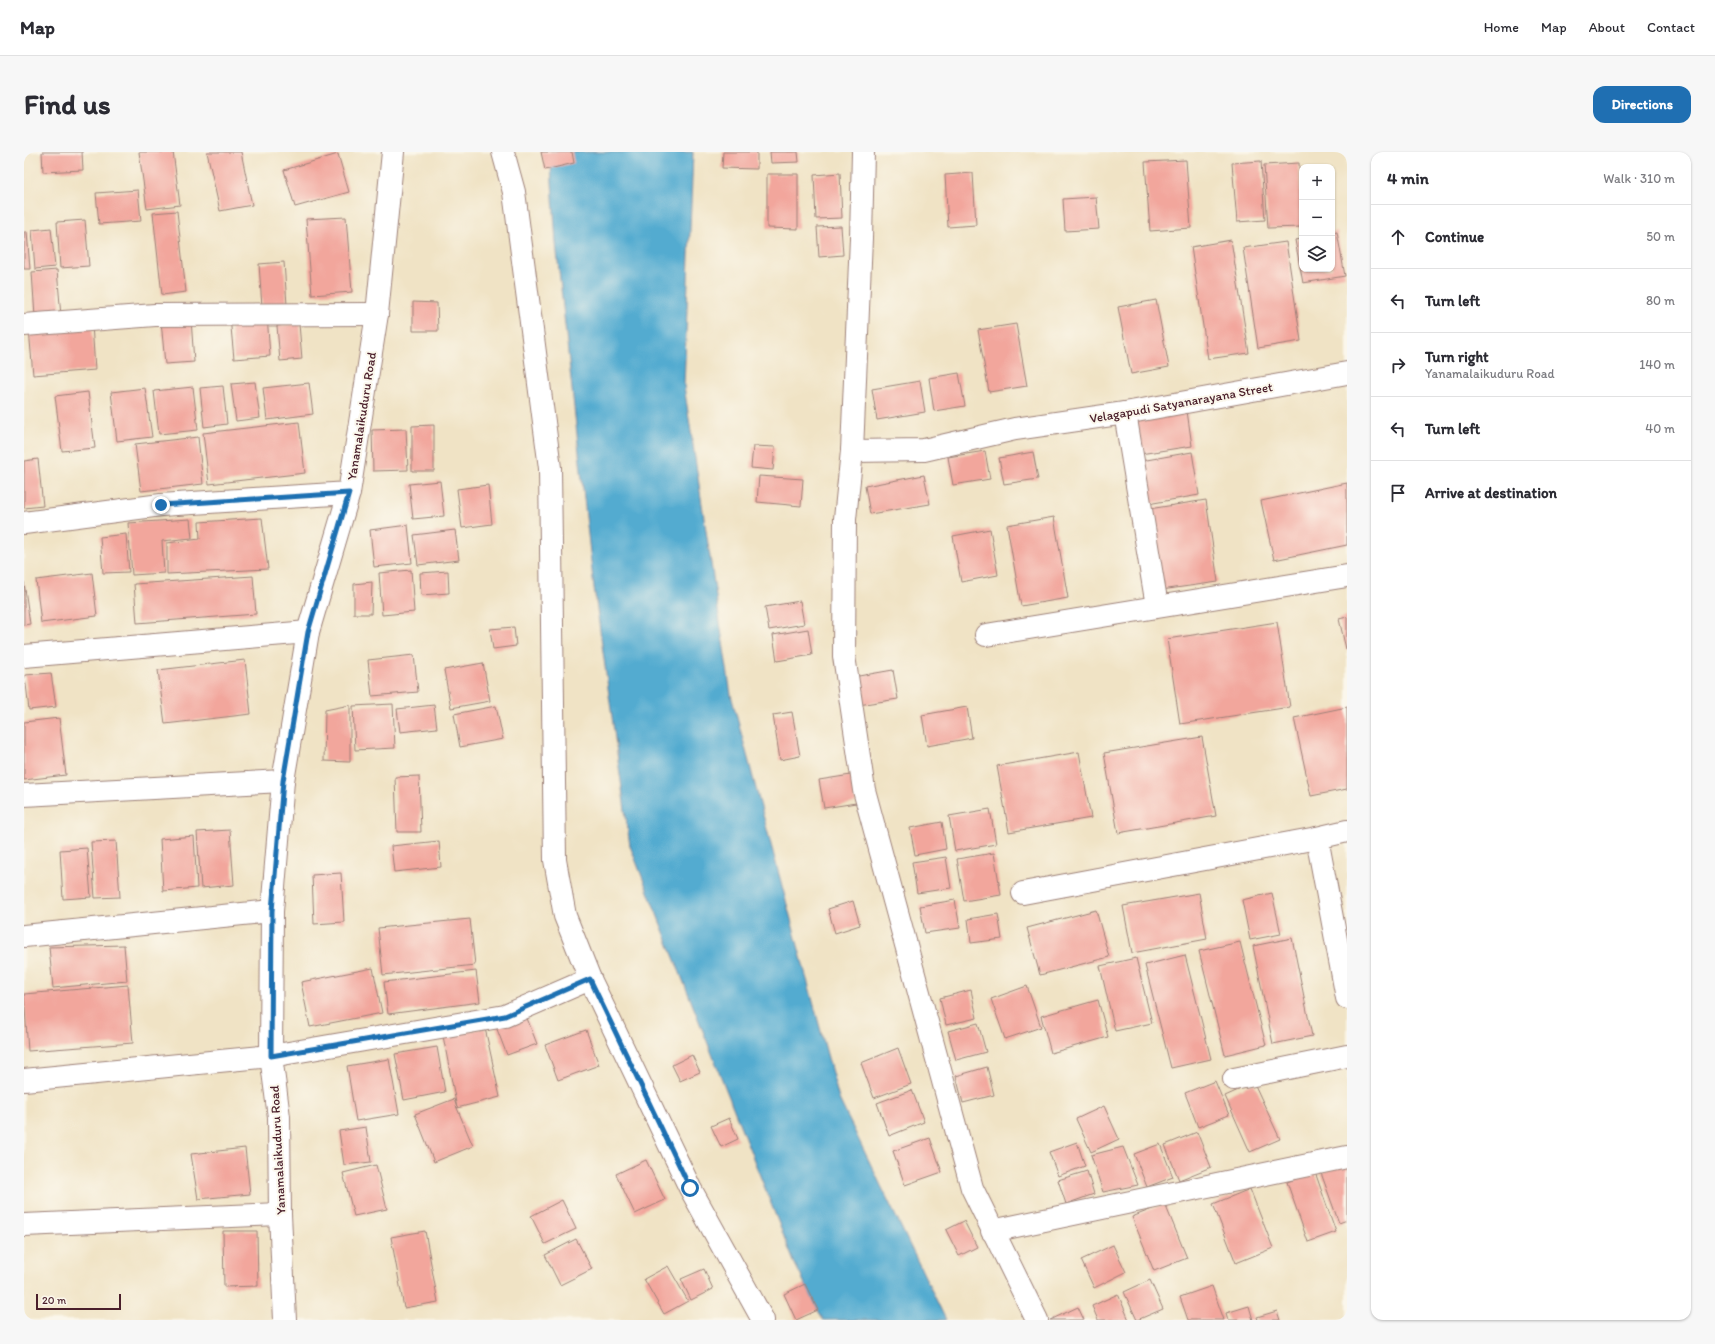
<!DOCTYPE html>
<html lang="en">
<head>
<meta charset="utf-8">
<style>
  body { margin:0; font-family:Itim,sans-serif; background:#f7f7f7; color:#2b2b33 }
  .controls { position:absolute; right:12px; top:12px; display:grid; overflow:hidden; border-radius:8px; box-shadow:0 1px 3px #0004 }
  .controls button { width:36px; height:36px; display:grid; place-items:center; padding:0; border:0; border-bottom:1px solid #e1e1e2; background:#fff; color:#2b2b33; font:20px sans-serif }
  .scale { position:absolute; left:12px; bottom:10px; width:85px; box-sizing:border-box; padding-left:4px; border:2px solid #4a1f2b; border-top:0; font-size:11px; line-height:14px; white-space:nowrap; color:#4a1f2b; -webkit-text-stroke:3px #fbf7ec; paint-order:stroke }
  .stop { position:absolute; width:12px; height:12px; margin:-9px; border:3px solid #1f6fb2; border-radius:50%; background:#fff }
  .stop.end { background:#1f6fb2; border-color:#fff; box-shadow:0 1px 4px #0008 }
  .list { margin:0; padding:0; list-style:none }
  h2 { display:flex; justify-content:space-between; align-items:center; height:52px; margin:0; padding:0 16px; font-size:17px }
  h2 small { font-size:13px; font-weight:400; color:#7c7c81 }
  .list li { display:grid; grid-template-columns:26px 1fr auto; gap:12px; align-items:center; box-sizing:border-box; height:64px; padding:0 16px; border-top:1px solid #e1e1e2 }
  .list b { display:block; font-size:15px; white-space:nowrap }
  .list p { margin:0; font-size:13px; white-space:nowrap; color:#7c7c81 }
  .list em { font-size:13px; font-style:normal; color:#7c7c81 }
  .icon { flex:none; width:22px; height:22px; fill:none; stroke:currentColor; stroke-width:2; stroke-linecap:round; stroke-linejoin:round }
  .map { position:relative; flex:none; width:1323px; height:1168px; overflow:hidden; border-radius:12px }
  header { display:flex; align-items:center; gap:24px; box-sizing:border-box; height:56px; padding:0 20px; background:#fff; border-bottom:1px solid #e1e1e2 }
  header strong { font-size:19px }
  nav { display:flex; gap:22px; margin-inline-start:auto; font-size:14px }
  .intro { display:flex; align-items:center; justify-content:space-between; box-sizing:border-box; height:96px; padding:0 24px }
  h1 { margin:0; font-size:28px }
  .button { padding:10px 18px; border-radius:12px; background:#1f6fb2; color:#fff; font-size:14px; font-weight:700 }
  main { display:flex; gap:24px; padding:0 24px }
  aside { flex:1; background:#fff; border-radius:12px; box-shadow:0 1px 3px #0004 }
  .map>svg:first-child { display:block }
</style>
</head>
<body>
<header>
<strong>Map</strong>
<nav><a>Home</a><a>Map</a><a>About</a><a>Contact</a></nav>
</header>
<div class="intro"><h1>Find us</h1><a class="button">Directions</a></div>
<main>
<div class="map">
<svg width="1323" height="1168" viewBox="0 0 1323 1168">
  <rect width="100%" height="100%" fill="#fbf7ec"/>
  <filter id="ink" filterUnits="userSpaceOnUse"><feTurbulence type="fractalNoise" baseFrequency=".025" numOctaves="2"/><feDisplacementMap in="SourceGraphic" scale="8" xChannelSelector="R" yChannelSelector="G"/><feConvolveMatrix kernelMatrix="1 2 1 2 8 2 1 2 1" color-interpolation-filters="sRGB"/></filter>
  <filter id="wash" filterUnits="userSpaceOnUse"><feTurbulence type="fractalNoise" baseFrequency=".012" numOctaves="4" result="noise"/><feDisplacementMap in="SourceGraphic" scale="16" xChannelSelector="R" yChannelSelector="G"/><feGaussianBlur stdDeviation="0.9" result="paint"/><feColorMatrix in="noise" values="0 0 0 0 0 0 0 0 0 0 0 0 0 0 0 0 0 1.4 0 .05"/><feComposite in="paint" operator="in"/></filter>
  <g filter="url(#wash)">
    <rect width="100%" height="100%" fill="#f0e3c5"/>
    <path fill="#53abd0" stroke="#4e657e" d="M 526,0 L 669,0 L 660,234 L 707,543 L 815,947 L 922,1168 L 799,1168 L 770,1110 L 606,694 L 569,428 L 532,91 Z"/>
    <g id="blocks">
      <g fill="#f2a69c">
        <path d="M 18,0 L 58,0 L 59,18 L 19,20 Z"/>
        <path d="M 115,0 L 149,0 L 156,53 L 123,57 Z"/>
        <path d="M 183,0 L 217,0 L 228,53 L 196,59 Z"/>
        <path d="M 517,0 L 548,0 L 550,11 L 521,18 Z"/>
        <path d="M 699,0 L 733,0 L 733,17 L 698,16 Z"/>
        <path d="M 746,0 L 774,0 L 775,10 L 747,11 Z"/>
        <path d="M 314,2 L 325,40 L 271,55 L 260,18 Z"/>
        <path d="M 1162,8 L 1167,76 L 1126,79 L 1121,10 Z"/>
        <path d="M 1237,9 L 1241,68 L 1213,70 L 1208,11 Z"/>
        <path d="M 1275,11 L 1278,75 L 1244,76 L 1240,13 Z"/>
        <path d="M 816,21 L 818,66 L 792,67 L 790,23 Z"/>
        <path d="M 949,21 L 952,73 L 924,75 L 921,23 Z"/>
        <path d="M 743,22 L 774,22 L 774,77 L 743,76 Z"/>
        <path d="M 114,38 L 117,69 L 75,72 L 72,41 Z"/>
        <path d="M 1072,45 L 1075,77 L 1041,79 L 1039,47 Z"/>
        <path d="M 153,59 L 162,140 L 138,143 L 129,61 Z"/>
        <path d="M 322,65 L 328,140 L 288,143 L 282,67 Z"/>
        <path d="M 61,68 L 65,114 L 36,116 L 33,70 Z"/>
        <path d="M 817,74 L 819,103 L 795,105 L 793,75 Z"/>
        <path d="M 27,76 L 31,115 L 11,117 L 8,78 Z"/>
        <path d="M 0,80 L 3,80 L 6,117 L 0,117 Z"/>
        <path d="M 1313,80 L 1321,124 L 1279,131 L 1271,88 L 1278,87 L 1278,117 L 1308,117 L 1308,81 Z"/>
        <path d="M 1207,88 L 1225,201 L 1184,207 L 1167,95 Z"/>
        <path d="M 1262,90 L 1277,189 L 1234,196 L 1219,96 Z"/>
        <path d="M 260,110 L 263,153 L 238,155 L 235,112 Z"/>
        <path d="M 33,118 L 37,164 L 11,165 L 8,120 Z"/>
        <path d="M 1132,148 L 1145,215 L 1107,222 L 1094,155 Z"/>
        <path d="M 389,150 L 413,151 L 414,179 L 389,179 Z"/>
        <path d="M 243,163 L 246,204 L 210,207 L 206,165 Z"/>
        <path d="M 167,167 L 170,210 L 141,212 L 137,169 Z"/>
        <path d="M 68,172 L 71,218 L 9,223 L 5,177 Z"/>
        <path d="M 275,172 L 278,207 L 256,209 L 253,174 Z"/>
        <path d="M 992,172 L 1003,234 L 965,240 L 954,178 Z"/>
        <path d="M 935,221 L 941,254 L 910,259 L 905,226 Z"/>
        <path d="M 896,229 L 901,260 L 853,268 L 848,237 Z"/>
        <path d="M 231,230 L 236,266 L 212,269 L 207,232 Z"/>
        <path d="M 285,231 L 289,262 L 243,268 L 239,236 Z"/>
        <path d="M 199,234 L 203,272 L 180,275 L 176,236 Z"/>
        <path d="M 169,235 L 174,278 L 135,282 L 130,239 Z"/>
        <path d="M 121,236 L 128,285 L 93,289 L 87,240 Z"/>
        <path d="M 64,240 L 71,296 L 38,299 L 31,244 Z"/>
        <path d="M 1162,252 L 1168,294 L 1116,302 L 1109,260 Z"/>
        <path d="M 275,270 L 281,321 L 185,332 L 179,281 Z"/>
        <path d="M 410,273 L 410,319 L 388,319 L 388,274 Z"/>
        <path d="M 382,277 L 384,318 L 349,319 L 348,278 Z"/>
        <path d="M 174,285 L 179,332 L 117,339 L 111,292 Z"/>
        <path d="M 729,294 L 751,295 L 749,318 L 727,316 Z"/>
        <path d="M 961,299 L 966,327 L 929,333 L 924,305 Z"/>
        <path d="M 1009,300 L 1014,327 L 980,332 L 975,306 Z"/>
        <path d="M 1168,300 L 1175,343 L 1124,352 L 1117,309 Z"/>
        <path d="M 14,307 L 19,354 L 0,356 L 0,309 Z"/>
        <path d="M 900,323 L 906,352 L 846,362 L 841,334 Z"/>
        <path d="M 735,324 L 779,327 L 777,354 L 733,350 Z"/>
        <path d="M 416,329 L 420,364 L 389,367 L 385,332 Z"/>
        <path d="M 1323,331 L 1323,393 L 1250,408 L 1237,349 Z"/>
        <path d="M 464,333 L 468,372 L 438,376 L 433,337 Z"/>
        <path d="M 1182,348 L 1194,430 L 1137,438 L 1125,357 Z"/>
        <path d="M 1030,365 L 1044,446 L 997,454 L 983,373 Z"/>
        <path d="M 238,366 L 244,417 L 143,422 L 143,391 L 176,387 L 175,370 Z"/>
        <path d="M 166,367 L 168,386 L 138,389 L 140,421 L 108,423 L 104,371 Z"/>
        <path d="M 384,373 L 388,411 L 350,415 L 346,378 Z"/>
        <path d="M 966,377 L 974,423 L 937,430 L 929,384 Z"/>
        <path d="M 431,378 L 435,408 L 394,413 L 390,383 Z"/>
        <path d="M 102,382 L 105,420 L 79,421 L 76,385 Z"/>
        <path d="M 387,418 L 390,460 L 358,463 L 355,421 Z"/>
        <path d="M 424,419 L 425,441 L 397,443 L 396,421 Z"/>
        <path d="M 68,421 L 73,464 L 17,471 L 12,428 Z"/>
        <path d="M 229,424 L 232,462 L 113,471 L 110,432 Z"/>
        <path d="M 0,430 L 6,472 L 0,473 Z"/>
        <path d="M 348,430 L 347,462 L 330,462 L 330,432 Z"/>
        <path d="M 776,449 L 780,472 L 745,478 L 741,455 Z"/>
        <path d="M 1323,465 L 1323,497 L 1322,497 L 1315,467 Z"/>
        <path d="M 1253,470 L 1266,555 L 1156,572 L 1143,487 Z"/>
        <path d="M 490,475 L 492,494 L 469,497 L 466,477 Z"/>
        <path d="M 784,477 L 788,503 L 753,509 L 749,483 Z"/>
        <path d="M 390,503 L 394,540 L 348,544 L 344,508 Z"/>
        <path d="M 221,508 L 227,562 L 141,572 L 134,518 Z"/>
        <path d="M 459,511 L 466,549 L 427,556 L 420,518 Z"/>
        <path d="M 869,518 L 874,547 L 834,553 L 829,525 Z"/>
        <path d="M 27,521 L 32,555 L 5,558 L 1,523 Z"/>
        <path d="M 369,552 L 371,596 L 331,598 L 329,554 Z"/>
        <path d="M 326,553 L 326,610 L 300,609 L 301,558 Z"/>
        <path d="M 410,553 L 413,576 L 376,580 L 373,557 Z"/>
        <path d="M 472,554 L 479,587 L 436,595 L 430,562 Z"/>
        <path d="M 943,555 L 948,586 L 903,594 L 898,563 Z"/>
        <path d="M 1323,555 L 1323,637 L 1287,644 L 1270,566 Z"/>
        <path d="M 768,560 L 776,604 L 756,608 L 749,563 Z"/>
        <path d="M 35,566 L 42,623 L 0,628 L 0,570 Z"/>
        <path d="M 1178,585 L 1192,664 L 1094,681 L 1080,601 Z"/>
        <path d="M 1055,600 L 1067,666 L 985,680 L 973,614 Z"/>
        <path d="M 827,623 L 832,651 L 800,656 L 795,628 Z"/>
        <path d="M 395,624 L 397,680 L 373,680 L 371,625 Z"/>
        <path d="M 966,657 L 972,692 L 931,699 L 925,664 Z"/>
        <path d="M 918,670 L 922,697 L 891,703 L 886,676 Z"/>
        <path d="M 206,678 L 210,733 L 177,736 L 173,680 Z"/>
        <path d="M 170,684 L 173,736 L 139,739 L 136,687 Z"/>
        <path d="M 92,689 L 96,745 L 71,746 L 67,690 Z"/>
        <path d="M 415,689 L 417,715 L 370,720 L 367,694 Z"/>
        <path d="M 63,696 L 67,745 L 39,747 L 36,698 Z"/>
        <path d="M 970,701 L 977,743 L 940,749 L 933,707 Z"/>
        <path d="M 922,705 L 927,736 L 893,741 L 888,710 Z"/>
        <path d="M 317,721 L 320,770 L 290,772 L 288,723 Z"/>
        <path d="M 1175,741 L 1183,787 L 1108,801 L 1099,754 Z"/>
        <path d="M 1248,741 L 1257,782 L 1226,788 L 1218,748 Z"/>
        <path d="M 931,748 L 936,776 L 901,781 L 896,754 Z"/>
        <path d="M 829,749 L 836,773 L 811,781 L 804,757 Z"/>
        <path d="M 1072,758 L 1085,805 L 1016,823 L 1003,776 Z"/>
        <path d="M 974,762 L 978,787 L 947,791 L 944,767 Z"/>
        <path d="M 446,767 L 451,813 L 359,823 L 354,776 Z"/>
        <path d="M 1268,786 L 1288,884 L 1249,892 L 1229,794 Z"/>
        <path d="M 1216,790 L 1242,893 L 1201,903 L 1175,799 Z"/>
        <path d="M 100,793 L 103,829 L 29,836 L 25,795 Z"/>
        <path d="M 1161,803 L 1187,907 L 1147,916 L 1121,813 Z"/>
        <path d="M 1112,806 L 1128,871 L 1091,879 L 1076,814 Z"/>
        <path d="M 349,816 L 358,861 L 286,875 L 277,830 Z"/>
        <path d="M 452,819 L 456,850 L 364,862 L 360,830 Z"/>
        <path d="M 104,833 L 109,891 L 4,899 L 0,842 Z"/>
        <path d="M 1003,834 L 1017,875 L 981,887 L 967,847 Z"/>
        <path d="M 947,838 L 953,866 L 922,873 L 916,846 Z"/>
        <path d="M 1074,848 L 1084,885 L 1027,901 L 1017,864 Z"/>
        <path d="M 501,861 L 513,892 L 483,903 L 471,872 Z"/>
        <path d="M 954,871 L 962,900 L 932,908 L 924,879 Z"/>
        <path d="M 461,876 L 476,945 L 433,956 L 449,994 L 410,1010 L 391,962 L 430,947 L 433,956 L 419,884 Z"/>
        <path d="M 562,878 L 575,913 L 534,928 L 521,893 Z"/>
        <path d="M 413,895 L 421,940 L 380,948 L 371,902 Z"/>
        <path d="M 874,896 L 887,932 L 850,946 L 837,911 Z"/>
        <path d="M 668,903 L 676,920 L 656,929 L 648,913 Z"/>
        <path d="M 365,907 L 375,962 L 332,969 L 323,914 Z"/>
        <path d="M 963,915 L 970,943 L 939,951 L 932,924 Z"/>
        <path d="M 1191,929 L 1205,963 L 1174,975 L 1161,941 Z"/>
        <path d="M 1230,931 L 1256,987 L 1226,1000 L 1201,944 Z"/>
        <path d="M 888,938 L 900,970 L 865,984 L 853,951 Z"/>
        <path d="M 1080,954 L 1095,987 L 1067,1000 L 1052,967 Z"/>
        <path d="M 705,966 L 714,987 L 697,995 L 687,974 Z"/>
        <path d="M 342,975 L 347,1010 L 320,1013 L 315,979 Z"/>
        <path d="M 1173,980 L 1187,1015 L 1155,1028 L 1141,993 Z"/>
        <path d="M 906,986 L 918,1020 L 881,1033 L 869,999 Z"/>
        <path d="M 1053,990 L 1061,1014 L 1034,1024 L 1025,1000 Z"/>
        <path d="M 1136,992 L 1149,1025 L 1123,1035 L 1110,1002 Z"/>
        <path d="M 1099,995 L 1114,1033 L 1079,1040 L 1067,1003 Z"/>
        <path d="M 221,996 L 226,1042 L 174,1047 L 167,1002 Z"/>
        <path d="M 622,1008 L 641,1048 L 611,1062 L 592,1022 Z"/>
        <path d="M 1323,1012 L 1323,1068 L 1315,1071 L 1297,1021 Z"/>
        <path d="M 352,1013 L 363,1057 L 330,1064 L 319,1021 Z"/>
        <path d="M 1063,1019 L 1070,1042 L 1042,1052 L 1034,1028 Z"/>
        <path d="M 1291,1020 L 1312,1080 L 1284,1090 L 1263,1030 Z"/>
        <path d="M 1226,1037 L 1249,1096 L 1212,1111 L 1189,1052 Z"/>
        <path d="M 538,1048 L 552,1077 L 521,1092 L 507,1064 Z"/>
        <path d="M 1141,1052 L 1163,1106 L 1130,1119 L 1108,1065 Z"/>
        <path d="M 940,1069 L 953,1095 L 935,1104 L 922,1078 Z"/>
        <path d="M 199,1079 L 233,1079 L 234,1134 L 200,1135 Z"/>
        <path d="M 401,1079 L 414,1150 L 380,1156 L 367,1085 Z"/>
        <path d="M 552,1087 L 568,1117 L 536,1133 L 521,1103 Z"/>
        <path d="M 1089,1093 L 1102,1120 L 1070,1136 L 1057,1108 Z"/>
        <path d="M 644,1114 L 664,1149 L 640,1162 L 620,1127 Z"/>
        <path d="M 680,1117 L 689,1137 L 667,1148 L 657,1127 Z"/>
        <path d="M 1126,1128 L 1139,1157 L 1113,1168 L 1100,1140 Z"/>
        <path d="M 781,1132 L 794,1158 L 772,1168 L 760,1142 Z"/>
        <path d="M 1188,1134 L 1200,1168 L 1164,1168 L 1156,1145 Z"/>
        <path d="M 1094,1142 L 1105,1168 L 1074,1168 L 1068,1154 Z"/>
        <path d="M 1225,1154 L 1229,1168 L 1204,1168 L 1202,1161 Z"/>
        <path d="M 1054,1155 L 1060,1168 L 1026,1168 Z"/>
        <path d="M 1253,1159 L 1256,1168 L 1234,1168 L 1233,1165 Z"/>
      </g>
    </g>
  </g>
  <g filter="url(#ink)">
    <use href="#blocks" fill-opacity="0" stroke="#9d8178" stroke-width="1"/>
    <g fill="none" stroke-linecap="round" stroke-linejoin="round">
      <defs>
        <g id="minor">
          <path d="M 479,0 L 490,40 L 526,316 L 531,708 L 541,764 L 566,827 L 666,1036 L 739,1168"/>
          <path d="M 839,0 L 837,86 L 828,299 L 821,367 L 820,504 L 840,638 L 948,1036 L 1013,1168"/>
          <path d="M 0,173 L 131,163 L 353,162"/>
          <path d="M 1101,261 L 1133,454"/>
          <path d="M 828,299 L 900,298 L 991,277 L 1101,261 L 1323,221"/>
          <path d="M 0,371 L 137,353 L 325,341"/>
          <path d="M 962,483 L 1323,424"/>
          <path d="M 0,504 L 284,480"/>
          <path d="M 0,643 L 259,629"/>
          <path d="M 1293,686 L 1323,846"/>
          <path d="M 999,741 L 1293,686 L 1323,679"/>
          <path d="M 0,784 L 248,759"/>
          <path d="M 1210,927 L 1323,904"/>
          <path d="M 0,928 L 247,904 L 481,864 L 566,827"/>
          <path d="M 0,1073 L 256,1062"/>
          <path d="M 968,1079 L 1323,1005"/>
        </g>
        <path id="tertiary" d="M 261,1168 L 256,1062 L 255,965 L 247,904 L 248,759 L 259,629 L 284,480 L 325,341 L 353,162 L 369,0"/>
      </defs>
      <use href="#minor" stroke="#9d8178" stroke-width="24"/>
      <use href="#tertiary" stroke="#9d8178" stroke-width="24"/>
      <use href="#minor" stroke="#fff" stroke-width="22"/>
      <use href="#tertiary" stroke="#fff" stroke-width="22"/>
    </g>
  </g>
  <g fill="none" stroke-linecap="round" stroke-linejoin="round" filter="url(#ink)">
    <path stroke="#1f6fb2" stroke-width="5" d="M 137,353 L 325,341 L 284,480 L 259,629 L 248,759 L 247,904 L 481,864 L 566,827 L 666,1036"/>
  </g>
  <g text-anchor="middle" stroke-width="4" stroke-linejoin="round" paint-order="stroke">
    <g font-size="13" fill="#4a1f2b" stroke="#fbf7ec">
      <text transform="translate(1157 250) rotate(-10)" y="5">Velagapudi Satyanarayana Street</text>
      <text transform="translate(337 264) rotate(-81)" y="5">Yanamalaikuduru Road</text>
      <text transform="translate(253 998) rotate(-93)" y="5">Yanamalaikuduru Road</text>
    </g>
  </g>
</svg>
<div class="controls">
<button>+</button>
<button>−</button>
<button><svg class="icon" aria-label="layers" viewBox="0 0 24 24"><path d="M12 4l9 5-9 5-9-5zM3 14l9 5 9-5"/></svg></button>
</div>
<div class="scale">20 m</div>
<div class="stop" style="left:666px;top:1036px"></div>
<div class="stop end" style="left:137px;top:353px"></div>
</div>
<aside>
<h2>4 min<small>Walk · 310 m</small></h2>
<ul class="list">
<li><svg class="icon" aria-label="ahead" viewBox="0 0 24 24"><path d="M12 20V5M6 11l6-6 6 6"/></svg><div><b>Continue</b></div><em>50 m</em></li>
<li><svg class="icon" aria-label="left" viewBox="0 0 24 24"><path d="M17 20v-9H6M10 6l-5 5 5 5"/></svg><div><b>Turn left</b></div><em>80 m</em></li>
<li><svg class="icon" aria-label="right" viewBox="0 0 24 24"><path d="M7 20v-9h11M14 6l5 5-5 5"/></svg><div><b>Turn right</b><p>Yanamalaikuduru Road</p></div><em>140 m</em></li>
<li><svg class="icon" aria-label="left" viewBox="0 0 24 24"><path d="M17 20v-9H6M10 6l-5 5 5 5"/></svg><div><b>Turn left</b></div><em>40 m</em></li>
<li><svg class="icon" aria-label="arrive" viewBox="0 0 24 24"><path d="M6 21V4h12l-3 4 3 4H6"/></svg><div><b>Arrive at destination</b></div></li>
</ul>
</aside>
</main>
</body>
</html>
